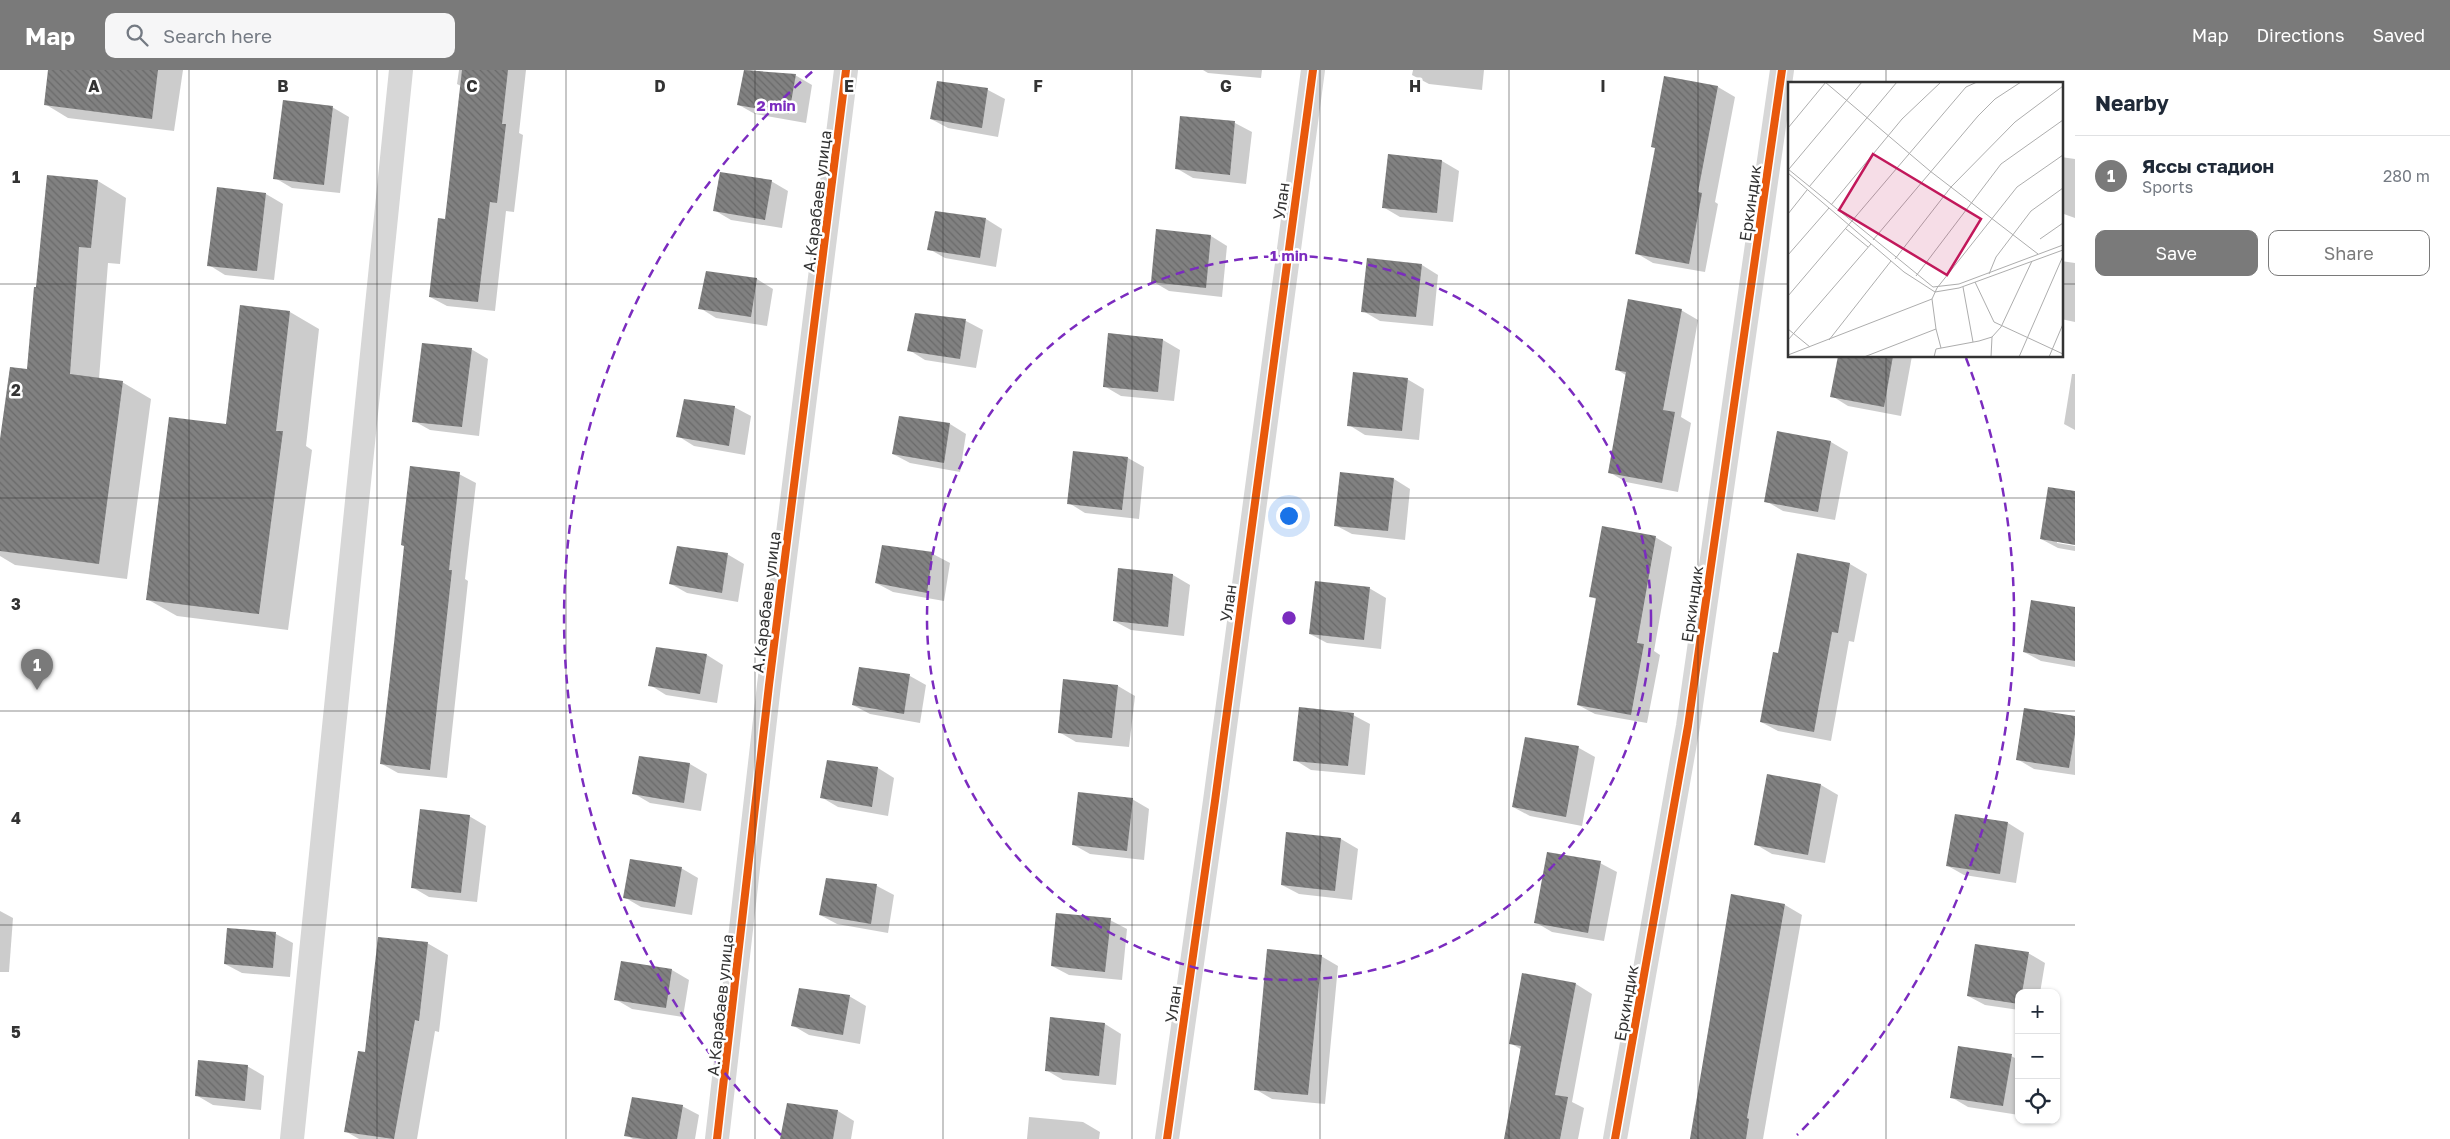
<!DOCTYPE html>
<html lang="en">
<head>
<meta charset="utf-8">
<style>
  body { margin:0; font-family:"Golos Text",sans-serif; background:#f6f6f7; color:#1f2937 }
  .controls { position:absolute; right:15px; bottom:15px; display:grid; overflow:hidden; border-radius:10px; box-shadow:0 1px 4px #0004 }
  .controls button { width:45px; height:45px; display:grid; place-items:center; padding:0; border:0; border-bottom:1px solid #e0e1e3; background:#fff; color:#1f2937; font:25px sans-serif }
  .you { position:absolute; left:1288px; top:445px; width:18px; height:18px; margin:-12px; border:4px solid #fff; border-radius:50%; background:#1a73e8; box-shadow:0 0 0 8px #1a73e833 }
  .badge { display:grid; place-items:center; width:32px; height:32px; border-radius:50%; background:#7a7a7a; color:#fff; font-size:16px; font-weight:700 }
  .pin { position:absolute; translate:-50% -41px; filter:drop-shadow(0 1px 2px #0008) }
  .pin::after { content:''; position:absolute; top:26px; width:18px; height:15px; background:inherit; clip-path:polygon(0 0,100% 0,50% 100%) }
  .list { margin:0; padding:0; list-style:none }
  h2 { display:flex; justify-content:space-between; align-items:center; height:65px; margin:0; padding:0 20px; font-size:21px }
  h2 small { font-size:16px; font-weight:400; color:#747a83 }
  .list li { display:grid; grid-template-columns:32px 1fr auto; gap:15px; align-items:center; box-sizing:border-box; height:80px; padding:0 20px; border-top:1px solid #e0e1e3 }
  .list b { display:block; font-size:19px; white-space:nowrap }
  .list p { margin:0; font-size:16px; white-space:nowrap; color:#747a83 }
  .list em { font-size:16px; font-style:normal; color:#747a83 }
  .actions { display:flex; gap:10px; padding:15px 20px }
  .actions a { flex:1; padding:11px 0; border:1px solid #7a7a7a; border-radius:10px; text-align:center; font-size:18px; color:#7a7a7a }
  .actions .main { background:#7a7a7a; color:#fff }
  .icon { flex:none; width:28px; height:28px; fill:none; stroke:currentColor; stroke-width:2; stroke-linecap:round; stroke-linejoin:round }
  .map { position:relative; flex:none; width:2075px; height:1069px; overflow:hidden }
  header { display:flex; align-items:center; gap:30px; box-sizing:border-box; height:70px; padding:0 25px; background:#7a7a7a; color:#fff }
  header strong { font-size:24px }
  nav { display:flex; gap:28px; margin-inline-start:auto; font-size:18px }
  .search { width:350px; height:45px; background:#f6f6f7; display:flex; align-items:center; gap:12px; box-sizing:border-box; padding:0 18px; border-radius:10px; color:#747a83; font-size:19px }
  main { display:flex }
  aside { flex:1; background:#fff }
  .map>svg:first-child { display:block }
</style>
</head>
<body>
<header>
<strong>Map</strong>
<div class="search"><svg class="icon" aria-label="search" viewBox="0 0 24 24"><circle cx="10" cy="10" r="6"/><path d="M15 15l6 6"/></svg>Search here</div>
<nav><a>Map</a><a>Directions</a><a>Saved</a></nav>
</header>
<main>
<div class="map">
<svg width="2075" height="1069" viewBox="0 0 2075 1069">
  <defs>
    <pattern id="building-back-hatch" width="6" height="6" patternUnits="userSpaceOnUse" patternTransform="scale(1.25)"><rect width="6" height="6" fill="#818181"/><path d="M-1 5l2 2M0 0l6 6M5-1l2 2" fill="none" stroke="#6a6a6a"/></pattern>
  </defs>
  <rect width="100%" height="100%" fill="#fff"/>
  <g fill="#0003">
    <path d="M 50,0 L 183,0 L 174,61 L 68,48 L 45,34 Z"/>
    <path d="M 459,0 L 526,0 L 519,63 L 523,65 L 514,142 L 506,141 L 495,241 L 447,236 L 430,227 L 446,150 L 461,16 L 457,14 Z"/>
    <path d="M 746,0 L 795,5 L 812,15 L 806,53 L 755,44 L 739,35 Z"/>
    <path d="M 1203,0 L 1262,0 L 1261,8 L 1208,3 Z"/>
    <path d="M 1413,0 L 1484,0 L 1482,20 L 1429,14 L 1412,5 Z"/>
    <path d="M 1665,8 L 1718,17 L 1735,27 L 1715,132 L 1718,134 L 1705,202 L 1653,193 L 1636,183 L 1656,78 Z"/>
    <path d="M 938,13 L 988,20 L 1005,29 L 998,67 L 948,58 L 931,49 Z"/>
    <path d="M 332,37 L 349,47 L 340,123 L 292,118 L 275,108 Z"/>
    <path d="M 1235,53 L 1252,62 L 1246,114 L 1193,108 L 1176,98 Z"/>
    <path d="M 2061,87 L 2075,89 L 2075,148 L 2061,143 Z"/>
    <path d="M 1442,91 L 1459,101 L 1453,152 L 1400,147 L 1383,137 Z"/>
    <path d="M 98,111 L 126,128 L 120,194 L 108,193 L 99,309 L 122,312 L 151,329 L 127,509 L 15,495 L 0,486 L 0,379 L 28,300 L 37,218 Z"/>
    <path d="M 771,111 L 788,121 L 782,158 L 731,150 L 714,140 Z"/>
    <path d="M 266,124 L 283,134 L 274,210 L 225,205 L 209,195 Z"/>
    <path d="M 986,149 L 1002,159 L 996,197 L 945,188 L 929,179 Z"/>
    <path d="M 1211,166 L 1227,176 L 1222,227 L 1169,221 L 1152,211 Z"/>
    <path d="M 2061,191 L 2075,193 L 2075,252 L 2061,249 Z"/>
    <path d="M 1422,195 L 1438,205 L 1433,256 L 1380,251 L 1363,241 Z"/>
    <path d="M 757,209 L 773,219 L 767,256 L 716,248 L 700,238 Z"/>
    <path d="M 1681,240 L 1698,250 L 1681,347 L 1691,353 L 1678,422 L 1626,412 L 1609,402 L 1627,306 L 1616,299 Z"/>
    <path d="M 290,242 L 319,259 L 306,376 L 312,380 L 288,560 L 177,546 L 147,529 L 227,356 Z"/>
    <path d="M 916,244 L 966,251 L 983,260 L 976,298 L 925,290 L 909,280 Z"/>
    <path d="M 1110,265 L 1163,270 L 1180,280 L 1174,331 L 1121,326 L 1104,316 Z"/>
    <path d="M 471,279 L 488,289 L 479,366 L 430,360 L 414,351 Z"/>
    <path d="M 1839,286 L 1912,286 L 1901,346 L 1848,336 L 1832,326 Z"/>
    <path d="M 2072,304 L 2075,304 L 2075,360 L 2064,354 Z"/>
    <path d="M 1407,309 L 1424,319 L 1419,370 L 1365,365 L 1349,355 Z"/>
    <path d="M 734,337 L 751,346 L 745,385 L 694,376 L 678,366 Z"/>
    <path d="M 950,354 L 966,364 L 960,402 L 910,393 L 893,384 Z"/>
    <path d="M 1778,363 L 1831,372 L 1848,382 L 1835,450 L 1783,441 L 1766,431 Z"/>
    <path d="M 1128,388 L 1144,397 L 1139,449 L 1085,443 L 1069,433 Z"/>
    <path d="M 459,404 L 476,413 L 465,509 L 468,511 L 447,708 L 398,703 L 382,694 Z"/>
    <path d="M 1394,409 L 1410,419 L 1405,470 L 1352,464 L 1335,455 Z"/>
    <path d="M 2075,422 L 2075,474 L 2057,471 L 2057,473 L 2075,476 L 2075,481 L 2058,478 L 2041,469 Z"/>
    <path d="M 1655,467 L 1672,477 L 1654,581 L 1660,585 L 1647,653 L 1595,644 L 1578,635 L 1597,530 L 1591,526 Z"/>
    <path d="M 883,477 L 933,484 L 950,493 L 944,531 L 893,522 L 876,513 Z"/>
    <path d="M 727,484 L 744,494 L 738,532 L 687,523 L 671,514 Z"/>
    <path d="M 1798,484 L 1850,494 L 1867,504 L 1854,572 L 1849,571 L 1831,671 L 1778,661 L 1761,652 L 1779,584 Z"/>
    <path d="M 1173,505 L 1190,515 L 1184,566 L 1131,560 L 1114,551 Z"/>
    <path d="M 1369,518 L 1386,528 L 1381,579 L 1327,573 L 1310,564 Z"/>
    <path d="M 2075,539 L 2075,597 L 2041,591 L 2024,582 Z"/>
    <path d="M 707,585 L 723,595 L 717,633 L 666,625 L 650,615 Z"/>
    <path d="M 910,606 L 926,615 L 920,653 L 870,644 L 853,635 Z"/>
    <path d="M 1118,616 L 1135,626 L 1129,677 L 1076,672 L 1059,662 Z"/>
    <path d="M 1353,645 L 1370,654 L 1365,705 L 1311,700 L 1295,690 Z"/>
    <path d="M 2075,647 L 2075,705 L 2034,699 L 2017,689 Z"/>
    <path d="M 1579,678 L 1595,687 L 1582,756 L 1530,746 L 1513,737 Z"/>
    <path d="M 640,687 L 690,694 L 707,704 L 701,741 L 650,733 L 633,723 Z"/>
    <path d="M 878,698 L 894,708 L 888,746 L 838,737 L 821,727 Z"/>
    <path d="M 1768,706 L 1821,715 L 1838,725 L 1825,793 L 1772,784 L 1755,774 Z"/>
    <path d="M 1132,729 L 1149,739 L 1144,790 L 1090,784 L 1074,775 Z"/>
    <path d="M 469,746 L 486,756 L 477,832 L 429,827 L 412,817 Z"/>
    <path d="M 2008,753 L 2024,763 L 2016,813 L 1964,805 L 1948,796 Z"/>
    <path d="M 1341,769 L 1358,779 L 1352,830 L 1299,824 L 1282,815 Z"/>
    <path d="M 1600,793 L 1617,802 L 1604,871 L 1552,862 L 1535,852 Z"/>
    <path d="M 681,798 L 698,808 L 692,845 L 641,837 L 624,827 Z"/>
    <path d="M 827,809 L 877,816 L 894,825 L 888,863 L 837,854 L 820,845 Z"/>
    <path d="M 1732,826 L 1785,835 L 1802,845 L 1763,1069 L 1691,1069 Z"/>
    <path d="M 0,841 L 13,848 L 9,902 L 0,902 Z"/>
    <path d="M 1110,850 L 1127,859 L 1122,910 L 1069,905 L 1052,896 Z"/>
    <path d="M 228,860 L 276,864 L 293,873 L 290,907 L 242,903 L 225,894 Z"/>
    <path d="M 427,873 L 448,885 L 439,962 L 435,961 L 417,1069 L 359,1069 L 345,1061 L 366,984 Z"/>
    <path d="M 2028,883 L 2045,893 L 2040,923 L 2019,923 L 2019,940 L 1985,935 L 1968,926 Z"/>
    <path d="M 1321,886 L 1338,896 L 1325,1034 L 1272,1029 L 1255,1019 Z"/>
    <path d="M 622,893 L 672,900 L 689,910 L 683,947 L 632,939 L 615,929 Z"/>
    <path d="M 1576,914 L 1592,924 L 1572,1032 L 1584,1038 L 1578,1069 L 1505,1069 L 1522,980 L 1510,973 Z"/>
    <path d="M 849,926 L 866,936 L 860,974 L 809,965 L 792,955 Z"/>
    <path d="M 1105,954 L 1121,964 L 1116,1015 L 1063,1010 L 1046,1000 Z"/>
    <path d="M 2011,986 L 2019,990 L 2019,1045 L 1968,1037 L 1951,1027 Z"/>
    <path d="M 247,996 L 264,1006 L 261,1040 L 213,1035 L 196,1025 Z"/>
    <path d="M 682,1036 L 699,1045 L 695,1069 L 633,1069 L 626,1065 Z"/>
    <path d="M 838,1041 L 854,1051 L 851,1069 L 781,1069 Z"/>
    <path d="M 1029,1047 L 1083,1052 L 1100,1062 L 1099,1069 L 1027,1069 Z"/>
  </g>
  <g fill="url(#building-back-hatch)">
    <path d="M 48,0 L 158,0 L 152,49 L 44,35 Z"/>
    <path d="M 462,0 L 508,0 L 502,54 L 506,54 L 497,133 L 490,132 L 478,232 L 429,227 L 438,148 L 445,149 Z"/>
    <path d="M 744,0 L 796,4 L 789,44 L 737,35 Z"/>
    <path d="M 1664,6 L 1718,16 L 1698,122 L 1702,123 L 1689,194 L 1635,184 L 1655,78 L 1651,77 Z"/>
    <path d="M 937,11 L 988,18 L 982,58 L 930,49 Z"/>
    <path d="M 283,30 L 333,36 L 324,115 L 273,109 Z"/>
    <path d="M 1180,46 L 1235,51 L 1230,105 L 1175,99 Z"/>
    <path d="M 1388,84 L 1442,90 L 1437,143 L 1382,138 Z"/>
    <path d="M 720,102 L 772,110 L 765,150 L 713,141 Z"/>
    <path d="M 47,105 L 98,110 L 91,178 L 79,177 L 70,304 L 123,311 L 99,494 L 0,481 L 0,369 L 10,297 L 27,299 L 34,217 L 36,217 Z"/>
    <path d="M 217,117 L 266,123 L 257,201 L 207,196 Z"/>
    <path d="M 935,141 L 986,148 L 980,188 L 927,180 Z"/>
    <path d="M 1156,159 L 1211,165 L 1206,218 L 1151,212 Z"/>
    <path d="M 1367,188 L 1422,194 L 1416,247 L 1361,242 Z"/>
    <path d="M 706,201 L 757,208 L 751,247 L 698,239 Z"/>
    <path d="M 1628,229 L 1682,239 L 1663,340 L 1675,342 L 1662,413 L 1608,403 L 1626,302 L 1615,300 Z"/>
    <path d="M 240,235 L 290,241 L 276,361 L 283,361 L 259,544 L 146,530 L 169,347 L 226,354 Z"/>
    <path d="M 915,243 L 966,249 L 960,289 L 907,281 Z"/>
    <path d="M 1108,263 L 1163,269 L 1158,322 L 1103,317 Z"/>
    <path d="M 422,273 L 472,278 L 462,357 L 412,352 Z"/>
    <path d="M 1838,286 L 1893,286 L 1884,337 L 1830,327 Z"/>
    <path d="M 1353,302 L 1408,308 L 1402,361 L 1347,356 Z"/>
    <path d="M 684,329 L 735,336 L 729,376 L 676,367 Z"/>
    <path d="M 899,346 L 950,353 L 944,393 L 892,384 Z"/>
    <path d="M 1777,361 L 1831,371 L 1818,442 L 1764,432 Z"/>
    <path d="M 1073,381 L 1128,387 L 1122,440 L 1067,434 Z"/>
    <path d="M 410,396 L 460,402 L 449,500 L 452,500 L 430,700 L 380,694 L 394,573 L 404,476 L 401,475 Z"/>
    <path d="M 1340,402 L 1394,408 L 1388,461 L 1334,456 Z"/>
    <path d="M 2048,417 L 2075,421 L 2075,475 L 2040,469 Z"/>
    <path d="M 1602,456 L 1656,466 L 1637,573 L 1644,574 L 1631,645 L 1577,635 L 1596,528 L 1589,527 Z"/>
    <path d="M 882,475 L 933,482 L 927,523 L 875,513 Z"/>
    <path d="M 677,476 L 728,483 L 722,523 L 669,514 Z"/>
    <path d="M 1797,483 L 1850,493 L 1838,563 L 1832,562 L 1814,662 L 1760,652 L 1773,582 L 1778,583 Z"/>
    <path d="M 1118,498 L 1173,504 L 1168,557 L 1113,551 Z"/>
    <path d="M 1315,511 L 1370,517 L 1364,570 L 1309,564 Z"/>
    <path d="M 2031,530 L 2075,537 L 2075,591 L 2023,582 Z"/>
    <path d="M 656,577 L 707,584 L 700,624 L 648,616 Z"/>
    <path d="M 859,597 L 910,604 L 904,644 L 852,635 Z"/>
    <path d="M 1063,609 L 1118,615 L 1112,668 L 1058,663 Z"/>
    <path d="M 1299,637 L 1354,643 L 1348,696 L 1293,691 Z"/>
    <path d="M 2024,638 L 2075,646 L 2075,664 L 2069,698 L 2016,690 Z"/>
    <path d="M 1525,667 L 1579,676 L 1566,747 L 1512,737 Z"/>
    <path d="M 639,686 L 690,693 L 684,733 L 632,724 Z"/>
    <path d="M 827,690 L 878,697 L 872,737 L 820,728 Z"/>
    <path d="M 1767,704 L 1821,714 L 1808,785 L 1754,775 Z"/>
    <path d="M 1078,722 L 1133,728 L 1127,781 L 1072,775 Z"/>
    <path d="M 420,739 L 470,745 L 461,823 L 411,818 Z"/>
    <path d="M 1955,744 L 2008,752 L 2000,804 L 1946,796 Z"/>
    <path d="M 1286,762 L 1341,768 L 1335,821 L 1281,815 Z"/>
    <path d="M 1547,782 L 1601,791 L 1588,863 L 1534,853 Z"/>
    <path d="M 630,789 L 682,797 L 675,837 L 623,828 Z"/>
    <path d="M 826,808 L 877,814 L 871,854 L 819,845 Z"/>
    <path d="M 1731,824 L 1785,834 L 1747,1048 L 1749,1049 L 1746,1069 L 1690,1069 Z"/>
    <path d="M 1056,843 L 1111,848 L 1105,902 L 1051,896 Z"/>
    <path d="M 227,858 L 276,862 L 273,898 L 224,894 Z"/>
    <path d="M 378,867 L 428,872 L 419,951 L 415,950 L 394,1069 L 344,1062 L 358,981 L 365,982 Z"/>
    <path d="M 1975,874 L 2029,882 L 2022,923 L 2019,923 L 2019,934 L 1967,926 Z"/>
    <path d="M 1267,879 L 1322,885 L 1308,1025 L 1254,1020 Z"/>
    <path d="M 621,891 L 672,899 L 666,938 L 614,930 Z"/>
    <path d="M 1522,903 L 1576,913 L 1555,1025 L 1568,1027 L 1560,1069 L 1504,1069 L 1521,976 L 1509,974 Z"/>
    <path d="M 799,918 L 850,925 L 843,965 L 791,956 Z"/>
    <path d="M 1050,947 L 1105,953 L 1099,1006 L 1045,1001 Z"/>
    <path d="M 1958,976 L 2012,984 L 2003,1036 L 1950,1028 Z"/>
    <path d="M 198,990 L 248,995 L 245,1031 L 195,1026 Z"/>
    <path d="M 632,1027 L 683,1035 L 677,1069 L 644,1069 L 624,1066 Z"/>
    <path d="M 787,1033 L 838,1040 L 833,1069 L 780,1069 Z"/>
  </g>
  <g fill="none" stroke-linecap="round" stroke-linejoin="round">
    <g stroke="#d7d7d7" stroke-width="24">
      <path d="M 292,1069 L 401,0"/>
      <path d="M 717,1069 L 769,615 L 846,0"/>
      <path d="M 1167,1069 L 1215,731 L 1313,0"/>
      <path d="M 1615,1069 L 1688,656 L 1782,0"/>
    </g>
    <defs>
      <g id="cycleway">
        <path d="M 717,1069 L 769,615 L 846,0"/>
        <path d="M 1167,1069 L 1215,731 L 1313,0"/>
        <path d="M 1615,1069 L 1688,656 L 1782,0"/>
      </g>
    </defs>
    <use href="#cycleway" stroke="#fff" stroke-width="11"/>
    <use href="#cycleway" stroke="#e8590c" stroke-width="8"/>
  </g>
  <path fill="none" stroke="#333" stroke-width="1" stroke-opacity="0.55" d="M 189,0 L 189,1069M 377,0 L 377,1069M 566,0 L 566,1069M 755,0 L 755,1069M 943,0 L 943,1069M 1132,0 L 1132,1069M 1320,0 L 1320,1069M 1509,0 L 1509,1069M 1698,0 L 1698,1069M 1886,0 L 1886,14M 0,214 L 1789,214M 2061,214 L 2075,214M 1886,286 L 1886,1069M 0,428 L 2075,428M 0,641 L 2075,641M 0,855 L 2075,855"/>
  <g fill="none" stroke="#7b2cbf" stroke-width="2.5" stroke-dasharray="9 6">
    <circle cx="1289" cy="548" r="362"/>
    <path d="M781 1065A725 725 0 0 1 813 1M1966 288A725 725 0 0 1 1797 1065"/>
  </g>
  <g text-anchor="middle" stroke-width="5" stroke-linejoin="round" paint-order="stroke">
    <g font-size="16" fill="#333" stroke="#fff">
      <text transform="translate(817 131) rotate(-83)" y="6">А.Карабаев улица</text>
      <text transform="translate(1281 131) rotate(-82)" y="6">Улан</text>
      <text transform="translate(1750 133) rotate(-82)" y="6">Еркиндик</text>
      <text transform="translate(766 532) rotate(-83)" y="6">А.Карабаев улица</text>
      <text transform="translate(1228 533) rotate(-82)" y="6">Улан</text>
      <text transform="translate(1692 534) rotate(-82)" y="6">Еркиндик</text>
      <text transform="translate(1626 933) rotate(-80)" y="6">Еркиндик</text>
      <text transform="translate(1173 934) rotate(-82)" y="6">Улан</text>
      <text transform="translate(720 935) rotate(-84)" y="6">А.Карабаев улица</text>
    </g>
  </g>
  <g transform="translate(1788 12)">
    <rect width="275" height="275" fill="#fff"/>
    <path fill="none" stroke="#adadad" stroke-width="1" d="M 37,0 L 142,89 L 250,172M 0,46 L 38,0M 0,87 L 145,205 L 171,202 L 275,163M 1,87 L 74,0M 0,91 L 116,190 L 147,210 L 171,206 L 275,168M 21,105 L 109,0M 43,123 L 114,37 L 153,0M 0,132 L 19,108M 58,147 L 80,165M 252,157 L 275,141M 85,158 L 190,34 L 207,17 L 233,0M 0,173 L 41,126M 107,177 L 163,105 L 227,40 L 275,4M 201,192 L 208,175 L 243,129 L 275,106M 128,194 L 213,82 L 275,38M 187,200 L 206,240 L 275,272M 175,205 L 185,260M 0,214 L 178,5 L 189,0M 0,247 L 22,265M 148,247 L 153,266M 0,258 L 83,162M 41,258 L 103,179M 0,273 L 144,217 L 149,206 L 229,105 L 275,73M 76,275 L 148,247 L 144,217M 146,275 L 148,267 L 191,259 L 204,255 L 213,245 L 244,179M 203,275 L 204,255M 231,275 L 275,174M 261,275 L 275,242"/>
    <path fill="#c2185b" fill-opacity="0.15" stroke="#c2185b" stroke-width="2.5" d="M 85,72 L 193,137 L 159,193 L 51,128 Z"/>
    <rect width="275" height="275" fill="none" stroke="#333" stroke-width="2.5"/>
  </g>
  <g font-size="16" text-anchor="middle" font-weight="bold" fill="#333" stroke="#fff" stroke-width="5" stroke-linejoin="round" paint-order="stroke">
    <text x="94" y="22">A</text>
    <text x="283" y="22">B</text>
    <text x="472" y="22">C</text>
    <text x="660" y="22">D</text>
    <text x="849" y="22">E</text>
    <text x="1038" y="22">F</text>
    <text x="1226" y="22">G</text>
    <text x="1415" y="22">H</text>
    <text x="1603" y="22">I</text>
    <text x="16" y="113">1</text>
    <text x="16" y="326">2</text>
    <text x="16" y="540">3</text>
    <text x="16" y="754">4</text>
    <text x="16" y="968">5</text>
  </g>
  <circle cx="1289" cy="548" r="8" fill="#7b2cbf" stroke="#fff" stroke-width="2.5"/>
  <g font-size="15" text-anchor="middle" font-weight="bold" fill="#7b2cbf" stroke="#fff" stroke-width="5" stroke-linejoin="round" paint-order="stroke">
    <text x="776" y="41">2 min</text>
    <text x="1289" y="191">1 min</text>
  </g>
</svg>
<div class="controls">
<button>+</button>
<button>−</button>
<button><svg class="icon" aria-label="locate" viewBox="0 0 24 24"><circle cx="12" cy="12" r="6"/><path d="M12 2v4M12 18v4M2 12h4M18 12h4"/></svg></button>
</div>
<div class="you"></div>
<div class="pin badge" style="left:37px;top:620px">1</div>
</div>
<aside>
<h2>Nearby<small></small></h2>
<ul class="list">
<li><span class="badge">1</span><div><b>Яссы стадион</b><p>Sports</p></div><em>280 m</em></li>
</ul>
<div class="actions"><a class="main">Save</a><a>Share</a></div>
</aside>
</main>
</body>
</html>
